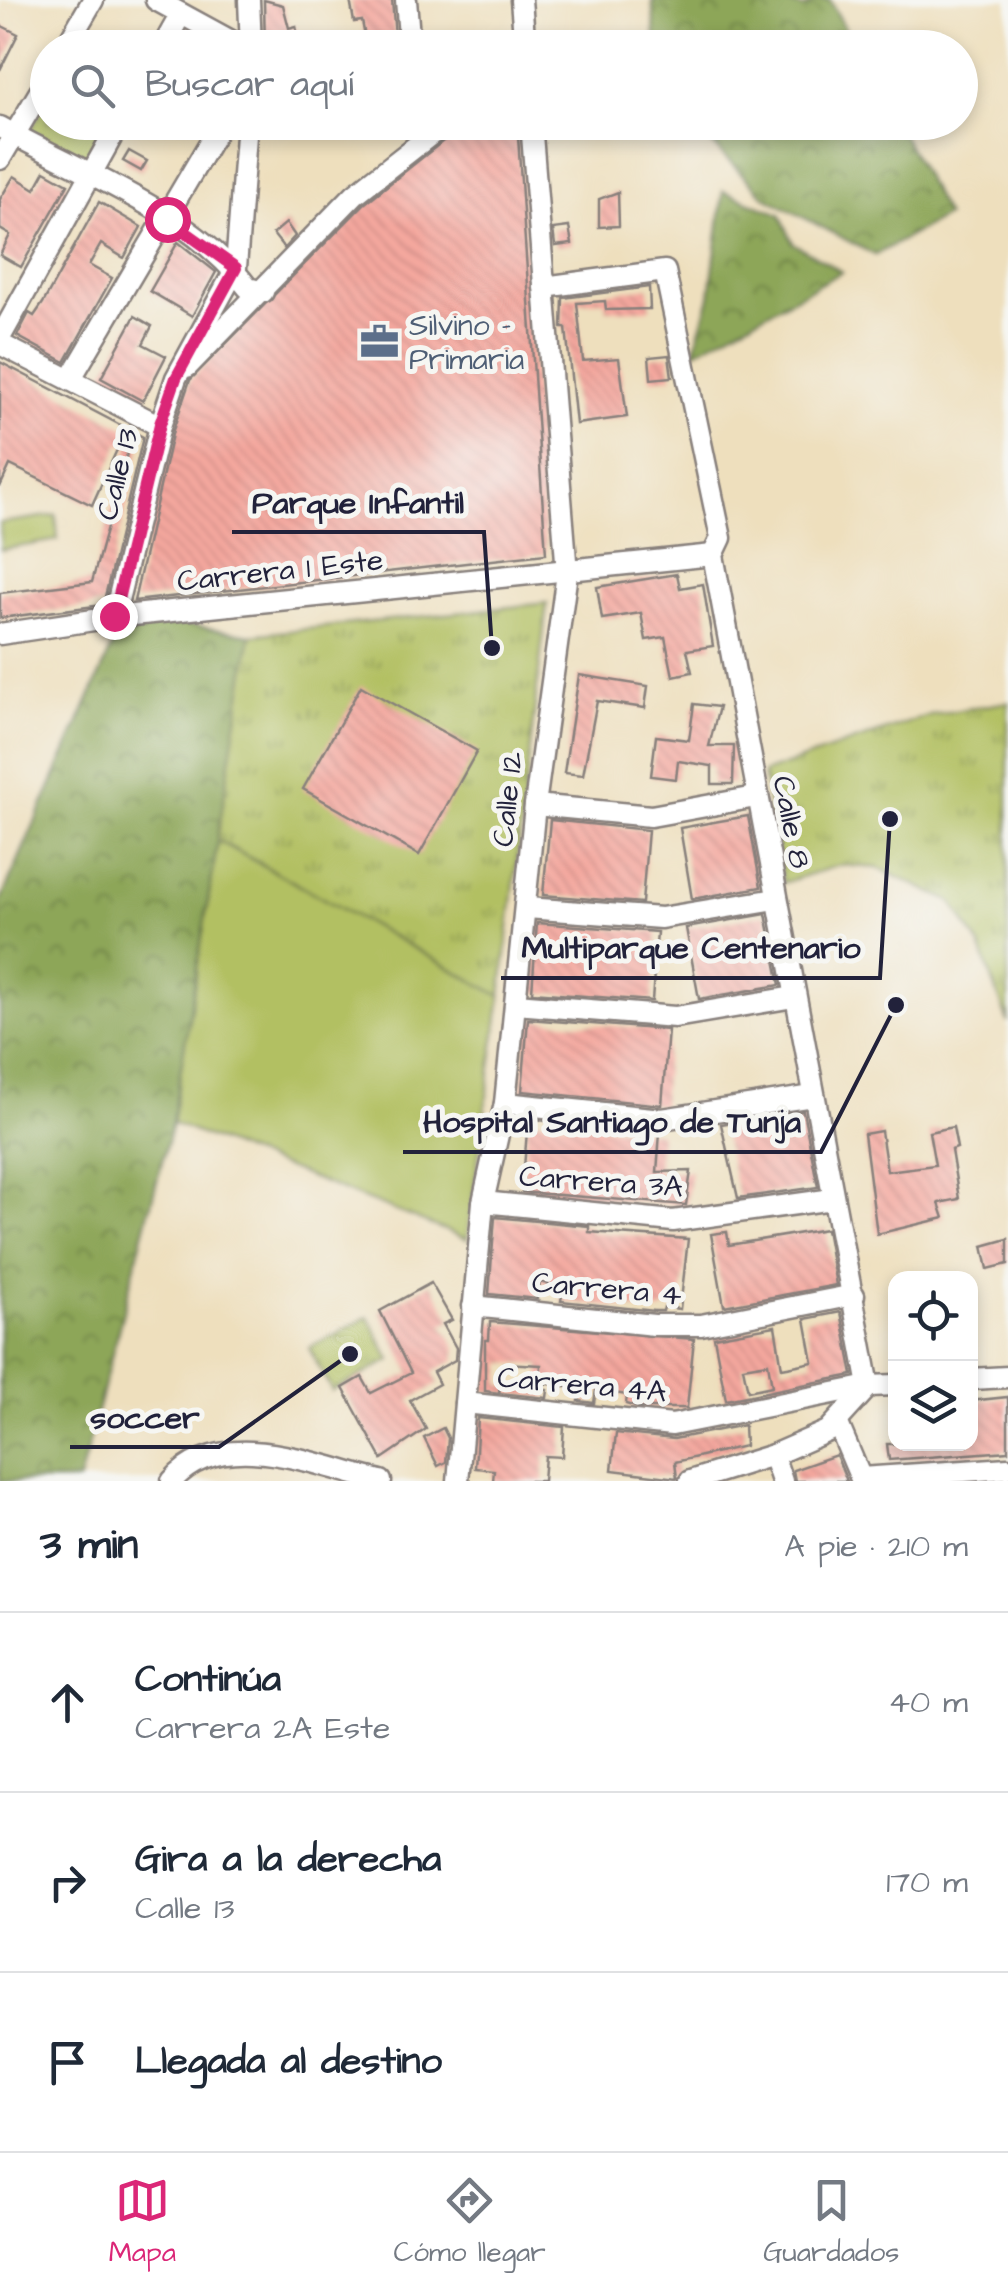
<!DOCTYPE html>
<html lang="es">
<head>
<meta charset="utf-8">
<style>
  body { margin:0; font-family:"Architects Daughter",sans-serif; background:#f6f6f7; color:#1f2937 }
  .controls { position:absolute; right:30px; bottom:30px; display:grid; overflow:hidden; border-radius:20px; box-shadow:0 5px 15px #0003 }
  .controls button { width:90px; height:90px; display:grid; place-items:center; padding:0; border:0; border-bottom:2px solid #e0e1e3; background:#fff; color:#1f2937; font:50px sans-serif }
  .stop { position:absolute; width:30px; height:30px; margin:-22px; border:8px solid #db2777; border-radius:50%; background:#fff }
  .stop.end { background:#db2777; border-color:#fff; box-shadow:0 2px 10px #0008 }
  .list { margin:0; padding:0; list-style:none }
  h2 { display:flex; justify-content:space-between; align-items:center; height:130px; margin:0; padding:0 40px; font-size:42px }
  h2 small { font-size:32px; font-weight:400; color:#747a83 }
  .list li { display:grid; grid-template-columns:65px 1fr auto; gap:30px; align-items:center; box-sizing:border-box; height:180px; padding:0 40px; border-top:2px solid #e0e1e3 }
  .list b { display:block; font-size:38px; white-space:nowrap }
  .list p { margin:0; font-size:32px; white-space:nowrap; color:#747a83 }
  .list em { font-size:32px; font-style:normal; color:#747a83 }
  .icon { flex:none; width:55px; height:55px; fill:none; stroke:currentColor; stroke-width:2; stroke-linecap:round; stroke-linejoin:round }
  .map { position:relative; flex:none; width:1008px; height:1481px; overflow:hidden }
  .search { position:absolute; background:#fff; box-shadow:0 5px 15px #0003; left:30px; right:30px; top:30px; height:110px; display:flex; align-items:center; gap:25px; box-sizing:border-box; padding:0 35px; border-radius:55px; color:#747a83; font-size:38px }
  .sheet { height:670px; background:#fff }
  nav { display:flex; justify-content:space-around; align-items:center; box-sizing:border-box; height:140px; border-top:2px solid #e0e1e3; background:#fff; font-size:28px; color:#747a83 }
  nav a { display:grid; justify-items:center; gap:5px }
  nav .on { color:#db2777 }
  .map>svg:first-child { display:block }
</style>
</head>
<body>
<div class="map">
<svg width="1008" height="1481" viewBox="0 0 1008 1481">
  <defs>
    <pattern id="forest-crowns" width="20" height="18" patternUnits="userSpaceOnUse" patternTransform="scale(2.5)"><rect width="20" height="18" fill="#8da658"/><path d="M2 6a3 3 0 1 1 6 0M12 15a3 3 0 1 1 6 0" fill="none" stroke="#73874a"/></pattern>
    <pattern id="park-tufts" width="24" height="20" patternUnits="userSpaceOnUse" patternTransform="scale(2.5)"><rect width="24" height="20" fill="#b2c062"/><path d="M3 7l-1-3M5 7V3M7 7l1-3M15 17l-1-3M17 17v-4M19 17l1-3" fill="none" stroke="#909c52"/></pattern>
    <pattern id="building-back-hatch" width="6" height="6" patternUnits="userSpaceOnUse" patternTransform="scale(2.5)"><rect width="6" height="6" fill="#f4a79e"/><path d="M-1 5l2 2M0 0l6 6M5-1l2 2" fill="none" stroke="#d18f89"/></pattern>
  </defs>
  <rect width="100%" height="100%" fill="#f6f6f2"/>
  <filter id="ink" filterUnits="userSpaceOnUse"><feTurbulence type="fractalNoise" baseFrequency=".01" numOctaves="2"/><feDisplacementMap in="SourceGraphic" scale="20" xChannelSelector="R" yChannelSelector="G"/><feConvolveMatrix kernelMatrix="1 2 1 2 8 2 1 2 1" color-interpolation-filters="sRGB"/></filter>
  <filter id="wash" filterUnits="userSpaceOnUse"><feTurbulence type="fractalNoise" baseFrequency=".0048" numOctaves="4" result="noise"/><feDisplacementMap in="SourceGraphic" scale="40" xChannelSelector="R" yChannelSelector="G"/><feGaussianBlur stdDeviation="2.25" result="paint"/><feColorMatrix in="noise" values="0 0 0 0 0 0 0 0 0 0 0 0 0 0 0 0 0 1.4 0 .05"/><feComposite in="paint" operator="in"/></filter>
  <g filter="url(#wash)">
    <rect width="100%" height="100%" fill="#eedfbd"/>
    <g fill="#b2c062" stroke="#6a714e" stroke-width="2.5">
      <path d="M 56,515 L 58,540 L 1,550 L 0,523 Z"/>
      <path d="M 217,840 L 501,996 L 467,1239 L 172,1123 Z"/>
    </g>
    <g fill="url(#forest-crowns)" stroke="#58644a" stroke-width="2.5">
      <path d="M 652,0 L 777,0 L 804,8 L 817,0 L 830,0 L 855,47 L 656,47 Z"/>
      <path d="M 691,123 L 896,123 L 946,216 L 875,255 L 765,197 Z"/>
      <path d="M 723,191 L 780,214 L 793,243 L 842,272 L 694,352 L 710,296 Z"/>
      <path d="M 126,615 L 251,635 L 172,1123 L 79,1481 L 0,1481 L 0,902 Z"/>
    </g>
    <g fill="url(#park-tufts)" stroke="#6a714e" stroke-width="2.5">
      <path d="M 47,100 L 48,122 L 111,123 L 88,165 L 29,133 Z"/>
      <path d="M 547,603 L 501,996 L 217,840 L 251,635 Z"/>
      <path d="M 1008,702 L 1008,1022 L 980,946 L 952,902 L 878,868 L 840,865 L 783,883 L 763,773 L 930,715 Z"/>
      <path d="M 368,1317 L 391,1360 L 332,1391 L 309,1348 Z"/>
    </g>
    <g id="blocks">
      <g fill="url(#building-back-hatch)" fill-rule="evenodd">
        <path d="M 264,0 L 283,5 L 289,28 L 296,26 L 300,46 L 265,48 Z"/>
        <path d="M 350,0 L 392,0 L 395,37 L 366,42 L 362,21 L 354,22 Z"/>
        <path d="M 0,25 L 18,34 L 0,70 Z"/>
        <path d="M 467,122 L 517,122 L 546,554 L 134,601 L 173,430 L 190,380 L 364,204 Z"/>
        <path d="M 129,151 L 147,161 L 141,171 L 123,161 Z"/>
        <path d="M 45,171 L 68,184 L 21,267 L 0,255 L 10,235 L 0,229 L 0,199 L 14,176 L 35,189 Z"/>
        <path d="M 618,192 L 619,226 L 599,227 L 599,199 Z"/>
        <path d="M 99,202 L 141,227 L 124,258 L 101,244 L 89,265 L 112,278 L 65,362 L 17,336 L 29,313 L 34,316 L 43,303 Z"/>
        <path d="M 286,223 L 295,236 L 284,248 L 273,234 Z"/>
        <path d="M 569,227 L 572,244 L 555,246 L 553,229 Z"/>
        <path d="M 178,242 L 216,272 L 192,316 L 150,291 Z"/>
        <path d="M 649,287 L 650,309 L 606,310 L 605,301 L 577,303 L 583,361 L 619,358 L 627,417 L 576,424 L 566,328 L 562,328 L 563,298 Z"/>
        <path d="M 135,316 L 152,326 L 143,344 L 166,356 L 143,401 L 101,378 Z"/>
        <path d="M 669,355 L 672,377 L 651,379 L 649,357 Z"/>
        <path d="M 0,362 L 143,437 L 103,605 L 0,618 L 0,593 L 92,582 L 129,446 L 120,443 L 92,505 L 10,465 L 0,487 Z"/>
        <path d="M 677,574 L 680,588 L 703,584 L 713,646 L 687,650 L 692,672 L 673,676 L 665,637 L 646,640 L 641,613 L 602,619 L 597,587 Z"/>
        <path d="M 579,675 L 648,686 L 645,708 L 597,701 L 583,775 L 564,773 Z"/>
        <path d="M 361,686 L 477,751 L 419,855 L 303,789 Z"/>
        <path d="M 694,704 L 719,707 L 709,746 L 734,746 L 733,784 L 712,784 L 712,766 L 678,761 L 676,779 L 651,776 L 656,736 L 689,740 Z"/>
        <path d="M 748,816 L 761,887 L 692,899 L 680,828 Z"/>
        <path d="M 550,820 L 648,830 L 642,903 L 543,895 Z"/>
        <path d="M 766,914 L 780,985 L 699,999 L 686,928 Z"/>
        <path d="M 537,923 L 657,932 L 652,1001 L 532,992 Z"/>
        <path d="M 528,1019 L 668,1030 L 662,1105 L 522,1091 Z"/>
        <path d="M 803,1111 L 818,1187 L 738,1198 L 721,1124 Z"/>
        <path d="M 528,1119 L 660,1133 L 657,1172 L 691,1171 L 686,1205 L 522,1192 Z"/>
        <path d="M 953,1127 L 957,1148 L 951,1150 L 959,1199 L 939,1203 L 944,1218 L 877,1234 L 864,1134 L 881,1131 L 887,1171 L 935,1165 L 929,1132 Z"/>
        <path d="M 495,1217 L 589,1226 L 589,1232 L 688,1239 L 680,1309 L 664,1307 L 663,1311 L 655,1311 L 561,1301 L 563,1288 L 540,1282 L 537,1299 L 489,1294 Z"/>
        <path d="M 826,1229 L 836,1285 L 724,1306 L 711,1234 L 727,1232 L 729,1245 Z"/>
        <path d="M 1008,1239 L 1008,1264 L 988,1269 L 983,1246 Z"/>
        <path d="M 431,1283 L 452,1320 L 443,1324 L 456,1348 L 455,1360 L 433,1372 L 439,1384 L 410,1400 L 426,1429 L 382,1459 L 343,1388 L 362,1377 L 371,1393 L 411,1373 L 380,1311 Z"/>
        <path d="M 841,1312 L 853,1375 L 726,1400 L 714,1337 L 775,1326 L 782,1368 L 793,1366 L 813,1362 L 805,1319 ZM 768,1363 L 772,1386 L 748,1391 L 743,1367 Z"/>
        <path d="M 490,1322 L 694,1339 L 687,1408 L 639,1408 L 626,1404 L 627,1395 L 596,1390 L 594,1403 L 579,1401 L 581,1388 L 540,1383 L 541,1365 L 503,1363 L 499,1393 L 485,1391 L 485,1340 L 489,1340 Z"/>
        <path d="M 500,1385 L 548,1390 L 547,1398 L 499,1393 Z"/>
        <path d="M 1008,1397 L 1008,1451 L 889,1460 L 887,1444 L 970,1444 L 970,1401 Z"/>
        <path d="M 478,1418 L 564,1427 L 562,1457 L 545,1456 L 543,1481 L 493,1481 L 494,1470 L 475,1468 Z"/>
        <path d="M 744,1425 L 745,1446 L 675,1462 L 677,1478 L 612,1470 L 616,1433 L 674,1439 Z"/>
        <path d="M 443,1428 L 448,1438 L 446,1462 L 438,1466 L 424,1438 Z"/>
        <path d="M 836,1455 L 847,1481 L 795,1481 L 793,1470 Z"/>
      </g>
    </g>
  </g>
  <g filter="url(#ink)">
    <use href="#blocks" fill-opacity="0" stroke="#88807c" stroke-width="2.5"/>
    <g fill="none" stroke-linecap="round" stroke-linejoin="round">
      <defs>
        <g id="minor">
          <path d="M 156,0 L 244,48"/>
          <path d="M 249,0 L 251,48"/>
          <path d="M 406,0 L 410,48"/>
          <path d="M 521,0 L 525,48"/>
          <path d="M 65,48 L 93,0"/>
          <path d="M 162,48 L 181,14"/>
          <path d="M 0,127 C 82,173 191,212 248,288 L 263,292"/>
          <path d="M 0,159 L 48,78"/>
          <path d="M 544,287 L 665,271 L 721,538 L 713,555 L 869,1386"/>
          <path d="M 0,338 L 120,122"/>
          <path d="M 0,344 L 160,426"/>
          <path d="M 187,367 L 355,194 L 447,122"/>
          <path d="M 70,380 L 222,122"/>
          <path d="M 114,617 L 160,426 L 176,378 L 236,268 L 247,122"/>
          <path d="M 0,634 L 114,617 L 713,555"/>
          <path d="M 535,805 L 651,816 L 756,797"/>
          <path d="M 527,908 L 661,918 L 776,899"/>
          <path d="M 516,1004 L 675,1017 L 794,997"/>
          <path d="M 505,1103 L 662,1119 L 813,1096"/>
          <path d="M 483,1202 L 673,1221 L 833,1199"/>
          <path d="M 473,1306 L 654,1325 L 701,1325 L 854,1295"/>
          <path d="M 970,1379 L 1008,1377"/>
          <path d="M 465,1403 L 672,1425 L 869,1386 L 896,1385"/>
          <path d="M 838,1424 L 862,1481"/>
          <path d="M 773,1455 L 782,1481"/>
          <path d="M 861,1478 L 1008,1468"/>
          <path d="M 172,1481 C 222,1423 320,1467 381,1481"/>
          <path d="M 458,1481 L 483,1202 L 505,1103 L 535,805 L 567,573 L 531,122"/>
          <path d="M 690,1481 L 773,1455 L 828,1431 L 869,1386"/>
        </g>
      </defs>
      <use href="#minor" stroke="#88807c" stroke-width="25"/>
      <use href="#minor" stroke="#fff" stroke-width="20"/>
    </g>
  </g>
  <g fill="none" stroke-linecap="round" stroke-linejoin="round" filter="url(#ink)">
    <path stroke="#db2777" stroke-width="12" d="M 114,616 L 160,424 L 176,378 L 236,268 L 167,219"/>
  </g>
  <defs>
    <symbol id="office-bare" viewBox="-9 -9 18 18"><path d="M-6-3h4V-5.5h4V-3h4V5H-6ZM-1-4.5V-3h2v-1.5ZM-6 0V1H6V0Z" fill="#5c6f8a" stroke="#f6f6f2" stroke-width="2.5" paint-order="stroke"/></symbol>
  </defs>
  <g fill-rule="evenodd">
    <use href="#office-bare" x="352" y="314" width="55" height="55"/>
  </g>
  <g text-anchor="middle" stroke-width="10" stroke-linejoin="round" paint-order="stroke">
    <g font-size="30" fill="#4e5e75" stroke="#f6f6f2" text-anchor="start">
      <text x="409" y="335">Silvino -<tspan x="409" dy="34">Primaria</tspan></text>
    </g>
    <g font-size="30" fill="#22223b" stroke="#f6f6f2">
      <text transform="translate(117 474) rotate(-76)" y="10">Calle 13</text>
      <text transform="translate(280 570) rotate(-6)" y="10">Carrera 1 Este</text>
      <text transform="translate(507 799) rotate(-84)" y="10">Calle 12</text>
      <text transform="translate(792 822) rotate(79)" y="10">Calle 8</text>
      <text transform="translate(601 1181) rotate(4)" y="10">Carrera 3A</text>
      <text transform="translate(607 1288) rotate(5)" y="10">Carrera 4</text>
      <text transform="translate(582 1384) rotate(5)" y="10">Carrera 4A</text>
    </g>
  </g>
  <path fill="none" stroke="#22223b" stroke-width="4" d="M492 648L484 532H232M890 819L880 978H501M896 1005L821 1152H403M350 1354L219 1447H70"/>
  <g fill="#22223b" stroke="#f6f6f2" stroke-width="4">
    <circle cx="492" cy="648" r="10"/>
    <circle cx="890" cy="819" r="10"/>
    <circle cx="896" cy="1005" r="10"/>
    <circle cx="350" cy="1354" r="10"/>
  </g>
  <g font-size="32" text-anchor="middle" font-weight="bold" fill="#22223b" stroke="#f6f6f2" stroke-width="10" stroke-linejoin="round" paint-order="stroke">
    <text x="358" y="513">Parque Infantil</text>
    <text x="691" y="958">Multiparque Centenario</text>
    <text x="612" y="1132">Hospital Santiago de Tunja</text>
    <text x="145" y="1428">soccer</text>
  </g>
</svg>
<div class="controls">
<button><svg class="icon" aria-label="locate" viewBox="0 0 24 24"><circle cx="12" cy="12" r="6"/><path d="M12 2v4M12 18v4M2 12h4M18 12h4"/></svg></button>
<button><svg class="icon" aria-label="layers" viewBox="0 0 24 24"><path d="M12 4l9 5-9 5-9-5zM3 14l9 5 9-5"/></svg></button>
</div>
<div class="stop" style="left:167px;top:219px"></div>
<div class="stop end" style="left:114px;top:616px"></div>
<div class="search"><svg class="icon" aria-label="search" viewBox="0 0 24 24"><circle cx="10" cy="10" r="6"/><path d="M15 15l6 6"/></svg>Buscar aquí</div>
</div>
<section class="sheet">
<h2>3 min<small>A pie · 210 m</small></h2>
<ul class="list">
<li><svg class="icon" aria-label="ahead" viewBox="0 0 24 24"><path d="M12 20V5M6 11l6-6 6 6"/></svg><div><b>Continúa</b><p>Carrera 2A Este</p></div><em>40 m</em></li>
<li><svg class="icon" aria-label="right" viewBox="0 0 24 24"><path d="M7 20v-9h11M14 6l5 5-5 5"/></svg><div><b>Gira a la derecha</b><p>Calle 13</p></div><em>170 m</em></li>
<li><svg class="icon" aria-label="arrive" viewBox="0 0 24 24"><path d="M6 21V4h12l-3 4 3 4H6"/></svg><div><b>Llegada al destino</b></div></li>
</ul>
</section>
<nav>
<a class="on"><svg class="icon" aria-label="map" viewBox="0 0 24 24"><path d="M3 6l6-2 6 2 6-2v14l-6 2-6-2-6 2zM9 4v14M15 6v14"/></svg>Mapa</a>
<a><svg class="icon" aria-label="directions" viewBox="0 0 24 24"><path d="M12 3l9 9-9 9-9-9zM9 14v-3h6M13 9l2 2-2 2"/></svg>Cómo llegar</a>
<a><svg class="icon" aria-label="saved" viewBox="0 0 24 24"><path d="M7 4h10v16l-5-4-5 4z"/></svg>Guardados</a>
</nav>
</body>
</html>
